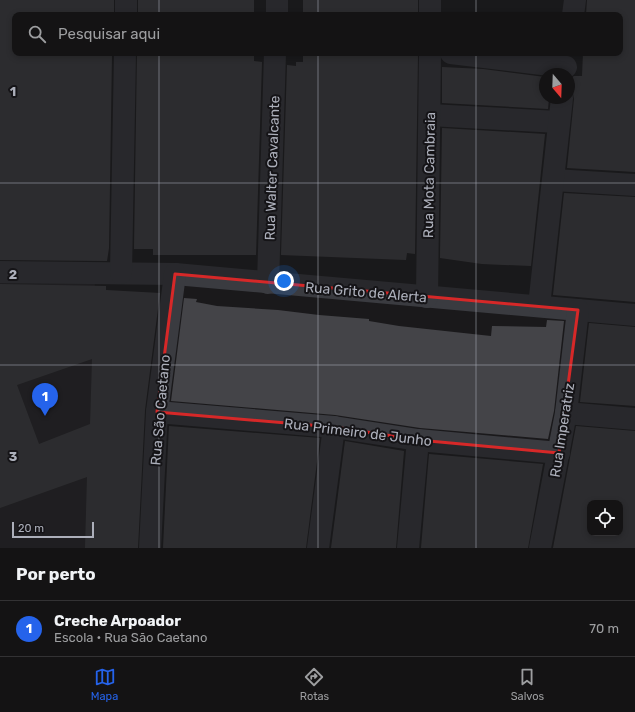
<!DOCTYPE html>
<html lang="pt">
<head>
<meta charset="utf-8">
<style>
  body { margin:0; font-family:Rubik,sans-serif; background:#212022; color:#f1f3f6 }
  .controls { position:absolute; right:12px; bottom:12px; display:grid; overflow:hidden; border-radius:8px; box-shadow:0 2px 6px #0003 }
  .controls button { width:36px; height:36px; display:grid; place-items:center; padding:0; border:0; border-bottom:1px solid #333234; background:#141314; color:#f1f3f6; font:20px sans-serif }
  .compass { position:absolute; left:539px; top:68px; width:36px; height:36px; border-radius:50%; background:#141314; box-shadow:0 2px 6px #0003; rotate:161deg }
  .scale { position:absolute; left:12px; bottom:10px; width:82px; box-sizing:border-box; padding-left:4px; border:2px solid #acafba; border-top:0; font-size:11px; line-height:14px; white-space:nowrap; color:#acafba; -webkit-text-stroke:3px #151417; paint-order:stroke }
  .you { position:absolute; left:284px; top:281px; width:14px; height:14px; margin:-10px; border:3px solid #fff; border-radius:50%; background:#1a73e8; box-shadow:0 0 0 6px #1a73e833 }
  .badge { display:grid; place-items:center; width:26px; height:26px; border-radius:50%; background:#2563eb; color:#fff; font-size:13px; font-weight:700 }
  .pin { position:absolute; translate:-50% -33px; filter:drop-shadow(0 1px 2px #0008) }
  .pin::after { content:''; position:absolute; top:21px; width:14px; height:12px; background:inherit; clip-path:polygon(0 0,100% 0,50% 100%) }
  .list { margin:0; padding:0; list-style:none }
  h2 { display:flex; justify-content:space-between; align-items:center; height:52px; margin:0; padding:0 16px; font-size:17px }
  h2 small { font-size:13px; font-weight:400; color:#9d9ea0 }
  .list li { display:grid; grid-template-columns:26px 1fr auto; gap:12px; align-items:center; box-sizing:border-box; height:56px; padding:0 16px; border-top:1px solid #333234 }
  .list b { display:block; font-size:15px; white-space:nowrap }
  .list p { margin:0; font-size:13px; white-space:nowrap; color:#9d9ea0 }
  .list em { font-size:13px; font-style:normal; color:#9d9ea0 }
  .icon { flex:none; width:22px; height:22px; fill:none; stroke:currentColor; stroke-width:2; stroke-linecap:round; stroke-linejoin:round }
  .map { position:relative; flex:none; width:635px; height:548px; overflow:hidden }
  .search { position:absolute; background:#141314; box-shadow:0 2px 6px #0003; left:12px; right:12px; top:12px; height:44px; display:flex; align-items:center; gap:10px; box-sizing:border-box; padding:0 14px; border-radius:8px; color:#9d9ea0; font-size:15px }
  .sheet { height:108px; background:#141314 }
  nav { display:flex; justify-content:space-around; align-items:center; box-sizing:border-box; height:56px; border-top:1px solid #333234; background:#141314; font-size:11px; color:#9d9ea0 }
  nav a { display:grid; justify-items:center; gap:2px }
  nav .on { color:#2563eb }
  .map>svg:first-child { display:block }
</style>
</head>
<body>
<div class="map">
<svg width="635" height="548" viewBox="0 0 635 548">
  <rect width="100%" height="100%" fill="#1a191b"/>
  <path fill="#262528" d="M 95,281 L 86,548 L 0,548 L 0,283 Z"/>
  <g fill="#444448" fill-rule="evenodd">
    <path d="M 0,0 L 114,0 L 114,15 L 15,15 L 15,53 L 112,53 L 109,248 L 107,261 L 0,260 Z"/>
    <rect x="138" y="0" width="116" height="15"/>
    <rect x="303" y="0" width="115" height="15"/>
    <path d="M 587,0 L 635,0 L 635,172 L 567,168 L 574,99 L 573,93 L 569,88 L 569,79 L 574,76 L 582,76 L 583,53 L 620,53 L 620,15 L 586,15 Z"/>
    <path d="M 137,53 L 254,53 L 254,61 L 262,62 L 256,255 L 153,255 L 153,249 L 134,249 Z"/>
    <path d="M 303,53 L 418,53 L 415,254 L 407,253 L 406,260 L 281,255 L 287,65 L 296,66 L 296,62 L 303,62 Z"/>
    <path d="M 442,67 L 483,69 L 545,77 L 545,98 L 549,98 L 548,109 L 442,103 Z"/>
    <path d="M 442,128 L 545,134 L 531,266 L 482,264 L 440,258 Z"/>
    <path d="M 564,193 L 635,197 L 635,302 L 553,295 Z"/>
    <path d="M 0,284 L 106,286 L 106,290 L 160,293 L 145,410 L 138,548 L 85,548 L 87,477 L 0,508 ZM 92,359 L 90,424 L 39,444 L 17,385 Z"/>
    <path d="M 184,298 L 197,299 L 196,302 L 217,306 L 278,310 L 319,315 L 369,319 L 369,321 L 399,326 L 491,336 L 492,326 L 546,327 L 547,320 L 564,321 L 554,411 L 548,439 L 420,428 L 335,415 L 171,401 Z"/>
    <path d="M 589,323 L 635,327 L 635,406 L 580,402 Z"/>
    <path d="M 169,426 L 320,438 L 306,548 L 163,548 Z"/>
    <path d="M 576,426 L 635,431 L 635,548 L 553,548 ZM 590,503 L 620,503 L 620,533 L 590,533 Z"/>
    <path d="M 345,441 L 404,451 L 396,548 L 331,548 Z"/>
    <path d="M 429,454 L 543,464 L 528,548 L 421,548 Z"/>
  </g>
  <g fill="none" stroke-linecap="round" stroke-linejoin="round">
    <g stroke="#3a3b40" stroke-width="22">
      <path d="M 126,15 L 126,0"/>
      <path d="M 277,15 L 277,0"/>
      <path d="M 430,15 L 430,0"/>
      <path d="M 573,15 L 575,0"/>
      <path d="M 451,53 L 566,67"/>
      <path d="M 430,115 L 558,122"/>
      <path d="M 554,180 L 635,185"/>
      <path d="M 0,272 L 175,274 L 635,315"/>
      <path d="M 121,273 L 125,53"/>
      <path d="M 268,283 L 275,53"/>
      <path d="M 427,297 L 430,53"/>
      <path d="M 539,306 L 562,98"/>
      <path d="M 157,412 L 334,427 L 418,440 L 559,453"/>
      <path d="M 566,413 L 635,419"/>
      <path d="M 150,548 L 157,412 L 175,274"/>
      <path d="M 318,548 L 334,427"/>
      <path d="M 408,548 L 418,440"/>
      <path d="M 540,548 L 566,413 L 578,310"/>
    </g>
  </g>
  <path d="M0 0H635V548H0ZM 175,274 L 578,310 L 559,453 L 418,440 L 334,427 L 157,412 Z" fill="#1a191b" fill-opacity=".55" fill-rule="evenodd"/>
  <path fill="none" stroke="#d62828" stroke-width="3" stroke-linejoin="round" d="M 175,274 L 578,310 L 559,453 L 418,440 L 334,427 L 157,412 Z"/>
  <path fill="none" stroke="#acafba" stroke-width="1" stroke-opacity="0.55" d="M 159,0 L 159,15M 318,0 L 318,15M 476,0 L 476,15M 159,53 L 159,548M 318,53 L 318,548M 476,53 L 476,548M 0,183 L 635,183M 0,365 L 635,365"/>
  <g text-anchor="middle" stroke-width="4" stroke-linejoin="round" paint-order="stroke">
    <g font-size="14" fill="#acafba" stroke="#151417">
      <text transform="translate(272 168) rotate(-88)" y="5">Rua Walter Cavalcante</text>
      <text transform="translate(429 175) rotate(-89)" y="5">Rua Mota Cambraia</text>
      <text transform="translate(366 292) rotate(5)" y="5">Rua Grito de Alerta</text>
      <text transform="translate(160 410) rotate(-85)" y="5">Rua São Caetano</text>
      <text transform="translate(562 430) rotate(-81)" y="5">Rua Imperatriz</text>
      <text transform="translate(358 432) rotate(7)" y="5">Rua Primeiro de Junho</text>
    </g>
  </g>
  <g font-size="13" text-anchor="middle" font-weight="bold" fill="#acafba" stroke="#151417" stroke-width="4" stroke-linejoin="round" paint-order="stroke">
    <text x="13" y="96">1</text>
    <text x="13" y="279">2</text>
    <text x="13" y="461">3</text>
  </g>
</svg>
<div class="controls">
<button><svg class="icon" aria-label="locate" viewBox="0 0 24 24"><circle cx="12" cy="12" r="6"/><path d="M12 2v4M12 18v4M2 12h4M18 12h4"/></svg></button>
</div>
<svg class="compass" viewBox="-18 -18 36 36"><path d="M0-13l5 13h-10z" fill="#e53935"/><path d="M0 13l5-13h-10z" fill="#9d9ea0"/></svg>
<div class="scale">20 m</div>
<div class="you"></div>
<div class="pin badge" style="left:45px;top:416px">1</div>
<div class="search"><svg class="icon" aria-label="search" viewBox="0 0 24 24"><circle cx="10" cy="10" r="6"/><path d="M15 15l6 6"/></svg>Pesquisar aqui</div>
</div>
<section class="sheet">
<h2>Por perto<small></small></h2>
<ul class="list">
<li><span class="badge">1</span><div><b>Creche Arpoador</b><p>Escola · Rua São Caetano</p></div><em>70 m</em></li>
</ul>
</section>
<nav>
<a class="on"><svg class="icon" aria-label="map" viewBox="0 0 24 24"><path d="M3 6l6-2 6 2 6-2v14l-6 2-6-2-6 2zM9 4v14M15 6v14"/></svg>Mapa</a>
<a><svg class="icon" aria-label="directions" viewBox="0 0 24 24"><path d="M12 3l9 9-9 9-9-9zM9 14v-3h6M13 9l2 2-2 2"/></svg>Rotas</a>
<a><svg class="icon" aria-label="saved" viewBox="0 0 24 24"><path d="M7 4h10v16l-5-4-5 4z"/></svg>Salvos</a>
</nav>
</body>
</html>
